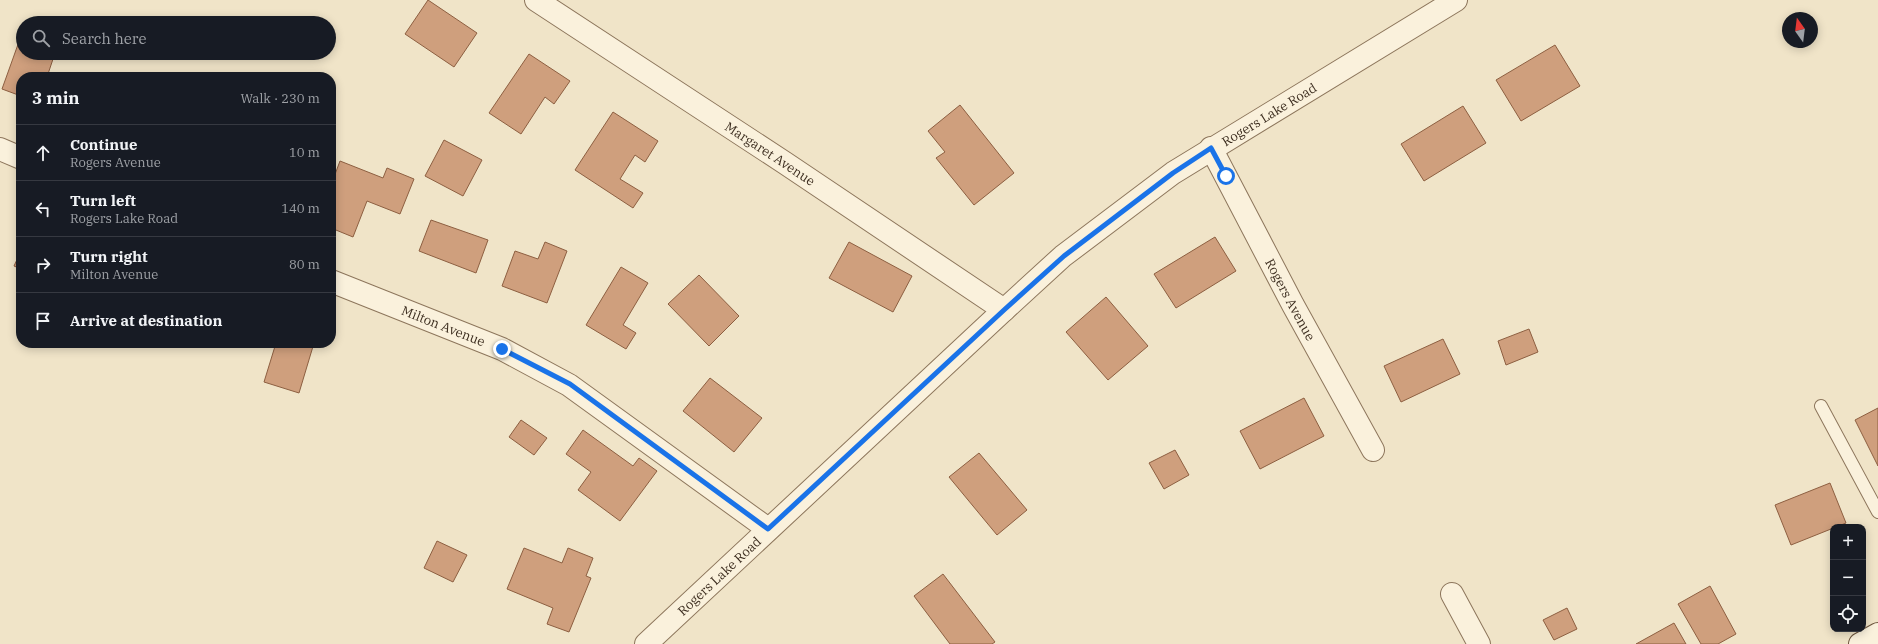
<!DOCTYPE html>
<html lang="en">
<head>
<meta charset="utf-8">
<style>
  body { margin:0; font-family:"IBM Plex Serif",serif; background:#20242c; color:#f1f3f6 }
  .controls { position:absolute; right:12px; bottom:12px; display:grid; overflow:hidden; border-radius:8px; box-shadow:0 2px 10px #0003 }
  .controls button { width:36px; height:36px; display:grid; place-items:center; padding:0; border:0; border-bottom:1px solid #363941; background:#171b24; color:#f1f3f6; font:20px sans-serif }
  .compass { position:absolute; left:1782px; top:12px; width:36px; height:36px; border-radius:50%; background:#171b24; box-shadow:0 2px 10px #0003; rotate:346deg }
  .stop { position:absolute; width:12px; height:12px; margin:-9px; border:3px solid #1a73e8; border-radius:50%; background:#fff }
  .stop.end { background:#1a73e8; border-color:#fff; box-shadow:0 1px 4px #0008 }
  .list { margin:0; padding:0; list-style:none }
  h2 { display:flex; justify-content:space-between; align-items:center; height:52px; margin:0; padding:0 16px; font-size:17px }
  h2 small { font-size:13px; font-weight:400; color:#9ea1a6 }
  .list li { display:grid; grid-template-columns:26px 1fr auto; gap:12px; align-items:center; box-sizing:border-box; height:56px; padding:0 16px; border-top:1px solid #363941 }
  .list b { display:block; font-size:15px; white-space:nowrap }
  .list p { margin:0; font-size:13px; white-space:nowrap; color:#9ea1a6 }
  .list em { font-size:13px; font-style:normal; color:#9ea1a6 }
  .icon { flex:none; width:22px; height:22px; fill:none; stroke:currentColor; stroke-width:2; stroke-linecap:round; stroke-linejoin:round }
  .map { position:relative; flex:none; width:1878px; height:644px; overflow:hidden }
  .search { position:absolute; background:#171b24; box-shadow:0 2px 10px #0003; left:16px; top:16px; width:320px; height:44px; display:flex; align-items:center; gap:10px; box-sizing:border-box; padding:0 14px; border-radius:22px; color:#9ea1a6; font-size:15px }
  .panel { position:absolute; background:#171b24; box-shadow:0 2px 10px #0003; left:16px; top:72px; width:320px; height:276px; border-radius:16px }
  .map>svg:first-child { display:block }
</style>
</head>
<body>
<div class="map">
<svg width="1878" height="644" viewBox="0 0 1878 644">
  <rect width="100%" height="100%" fill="#f0e4c8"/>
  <g fill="#cf9f7d" stroke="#8d5f41">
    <path d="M 428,0 L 477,33 L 454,67 L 405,34 Z"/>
    <path d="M 21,36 L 23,36 L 23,53 L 55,53 L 47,77 L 21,77 L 21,96 L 2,89 Z"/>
    <path d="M 1555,45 L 1580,86 L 1521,121 L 1496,80 Z"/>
    <path d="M 529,54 L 570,81 L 554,104 L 545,97 L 521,134 L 489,113 Z"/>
    <path d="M 960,105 L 1014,173 L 974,205 L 936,158 L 945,152 L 928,131 Z"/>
    <path d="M 1463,106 L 1486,143 L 1424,181 L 1401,144 Z"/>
    <path d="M 613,112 L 658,141 L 645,162 L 635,155 L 620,179 L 643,193 L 633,208 L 575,170 Z"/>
    <path d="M 444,140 L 482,160 L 463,196 L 425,176 Z"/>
    <path d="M 340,161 L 383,178 L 387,168 L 414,179 L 400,214 L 367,201 L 353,237 L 331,228 L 331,185 Z"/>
    <path d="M 431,220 L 488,240 L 476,273 L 419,251 Z"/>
    <path d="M 1215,237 L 1236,271 L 1176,308 L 1154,274 Z"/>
    <path d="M 545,242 L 567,251 L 547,303 L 502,286 L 515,251 L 538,259 Z"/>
    <path d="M 849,242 L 912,276 L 893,312 L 829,278 Z"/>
    <path d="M 21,251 L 21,269 L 14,266 Z"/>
    <path d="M 621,267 L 648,283 L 623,325 L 636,333 L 626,349 L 586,325 Z"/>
    <path d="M 699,275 L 739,316 L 709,346 L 668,304 Z"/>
    <path d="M 1106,297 L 1148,346 L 1108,380 L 1066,332 Z"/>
    <path d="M 1529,329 L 1538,352 L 1506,365 L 1498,341 Z"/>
    <path d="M 1443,339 L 1460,374 L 1401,402 L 1384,366 Z"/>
    <path d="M 276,343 L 314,343 L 299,393 L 264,382 Z"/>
    <path d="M 710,378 L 762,418 L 734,452 L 683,411 Z"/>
    <path d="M 1304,398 L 1324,436 L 1260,469 L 1240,431 Z"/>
    <path d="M 1878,408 L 1878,466 L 1855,420 Z"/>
    <path d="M 521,420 L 547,438 L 534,455 L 509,437 Z"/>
    <path d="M 583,430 L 633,466 L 639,458 L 657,471 L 620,521 L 578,490 L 591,472 L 566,454 Z"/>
    <path d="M 1175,450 L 1189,475 L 1164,489 L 1149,463 Z"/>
    <path d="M 979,453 L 1027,510 L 997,535 L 949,477 Z"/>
    <path d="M 1830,483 L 1846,523 L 1791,545 L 1775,505 Z"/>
    <path d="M 437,541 L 467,555 L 453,582 L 424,568 Z"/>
    <path d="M 524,548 L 562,563 L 568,548 L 593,558 L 586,576 L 591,578 L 569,632 L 547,624 L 553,608 L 507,589 Z"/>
    <path d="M 943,574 L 995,642 L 992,644 L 950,644 L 914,596 Z"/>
    <path d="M 1710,586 L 1736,634 L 1718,644 L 1701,644 L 1678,604 Z"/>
    <path d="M 1567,608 L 1577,629 L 1554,640 L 1543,620 Z"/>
    <path d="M 1674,623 L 1686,644 L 1636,644 Z"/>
  </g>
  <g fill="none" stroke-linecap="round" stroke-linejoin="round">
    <defs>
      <path id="service" d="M 1821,406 L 1878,512"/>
      <g id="minor">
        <path id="s1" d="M 536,0 L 785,163 L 1004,310"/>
        <path id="s2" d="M 1211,148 L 1293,305 L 1373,450"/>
        <path d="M 0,149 L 21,158"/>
        <path id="s3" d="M 331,281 L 502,349 L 569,385 L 768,529"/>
        <path d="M 1452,594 L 1479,644"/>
        <path id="s4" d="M 646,644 L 1004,310 L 1063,256 L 1173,173 L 1456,0"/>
      </g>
      <path id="secondary" d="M 1860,644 L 1878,634"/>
    </defs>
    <use href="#service" stroke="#8d765c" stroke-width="14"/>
    <use href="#minor" stroke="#8d765c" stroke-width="24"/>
    <use href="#secondary" stroke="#6f573f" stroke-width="24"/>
    <use href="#service" stroke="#faf1dc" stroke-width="12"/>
    <use href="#minor" stroke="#faf1dc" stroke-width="22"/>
    <use href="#secondary" stroke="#faf1dc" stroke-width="22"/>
  </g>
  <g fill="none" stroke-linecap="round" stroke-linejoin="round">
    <path stroke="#1a73e8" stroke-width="5" d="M 502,349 L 570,384 L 768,529 L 1004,310 L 1064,256 L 1173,173 L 1211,148 L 1226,176"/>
  </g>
  <g text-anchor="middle" stroke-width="4" stroke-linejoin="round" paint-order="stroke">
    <g font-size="13" fill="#3d2e20" stroke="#f7eed8">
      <text dy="5" stroke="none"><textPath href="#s4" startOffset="820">Rogers Lake Road</textPath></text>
      <text dy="5" stroke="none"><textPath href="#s1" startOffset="280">Margaret Avenue</textPath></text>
      <text dy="5" stroke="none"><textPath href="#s2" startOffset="171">Rogers Avenue</textPath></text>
      <text dy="5" stroke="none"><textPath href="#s3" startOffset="121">Milton Avenue</textPath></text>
      <text dy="5" stroke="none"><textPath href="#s4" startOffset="100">Rogers Lake Road</textPath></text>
    </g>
  </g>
</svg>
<div class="controls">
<button>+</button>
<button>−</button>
<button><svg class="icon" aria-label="locate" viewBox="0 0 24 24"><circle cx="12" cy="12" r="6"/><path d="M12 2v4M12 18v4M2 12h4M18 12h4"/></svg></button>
</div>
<svg class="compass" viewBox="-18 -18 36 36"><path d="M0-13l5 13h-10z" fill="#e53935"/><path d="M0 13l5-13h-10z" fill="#9ea1a6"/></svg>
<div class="stop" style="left:1226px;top:176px"></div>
<div class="stop end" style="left:502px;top:349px"></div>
<div class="search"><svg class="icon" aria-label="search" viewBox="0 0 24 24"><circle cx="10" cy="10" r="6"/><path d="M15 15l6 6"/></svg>Search here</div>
<section class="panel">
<h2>3 min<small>Walk · 230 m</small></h2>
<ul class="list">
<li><svg class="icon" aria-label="ahead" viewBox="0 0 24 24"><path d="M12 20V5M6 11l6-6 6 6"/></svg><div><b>Continue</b><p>Rogers Avenue</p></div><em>10 m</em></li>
<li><svg class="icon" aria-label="left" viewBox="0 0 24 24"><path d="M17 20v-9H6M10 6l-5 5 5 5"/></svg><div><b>Turn left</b><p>Rogers Lake Road</p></div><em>140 m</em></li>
<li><svg class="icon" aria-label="right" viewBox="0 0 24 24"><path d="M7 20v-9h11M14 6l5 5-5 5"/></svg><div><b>Turn right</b><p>Milton Avenue</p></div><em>80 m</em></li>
<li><svg class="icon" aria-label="arrive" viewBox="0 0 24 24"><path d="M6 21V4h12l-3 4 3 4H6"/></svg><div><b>Arrive at destination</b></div></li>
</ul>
</section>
</div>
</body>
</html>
